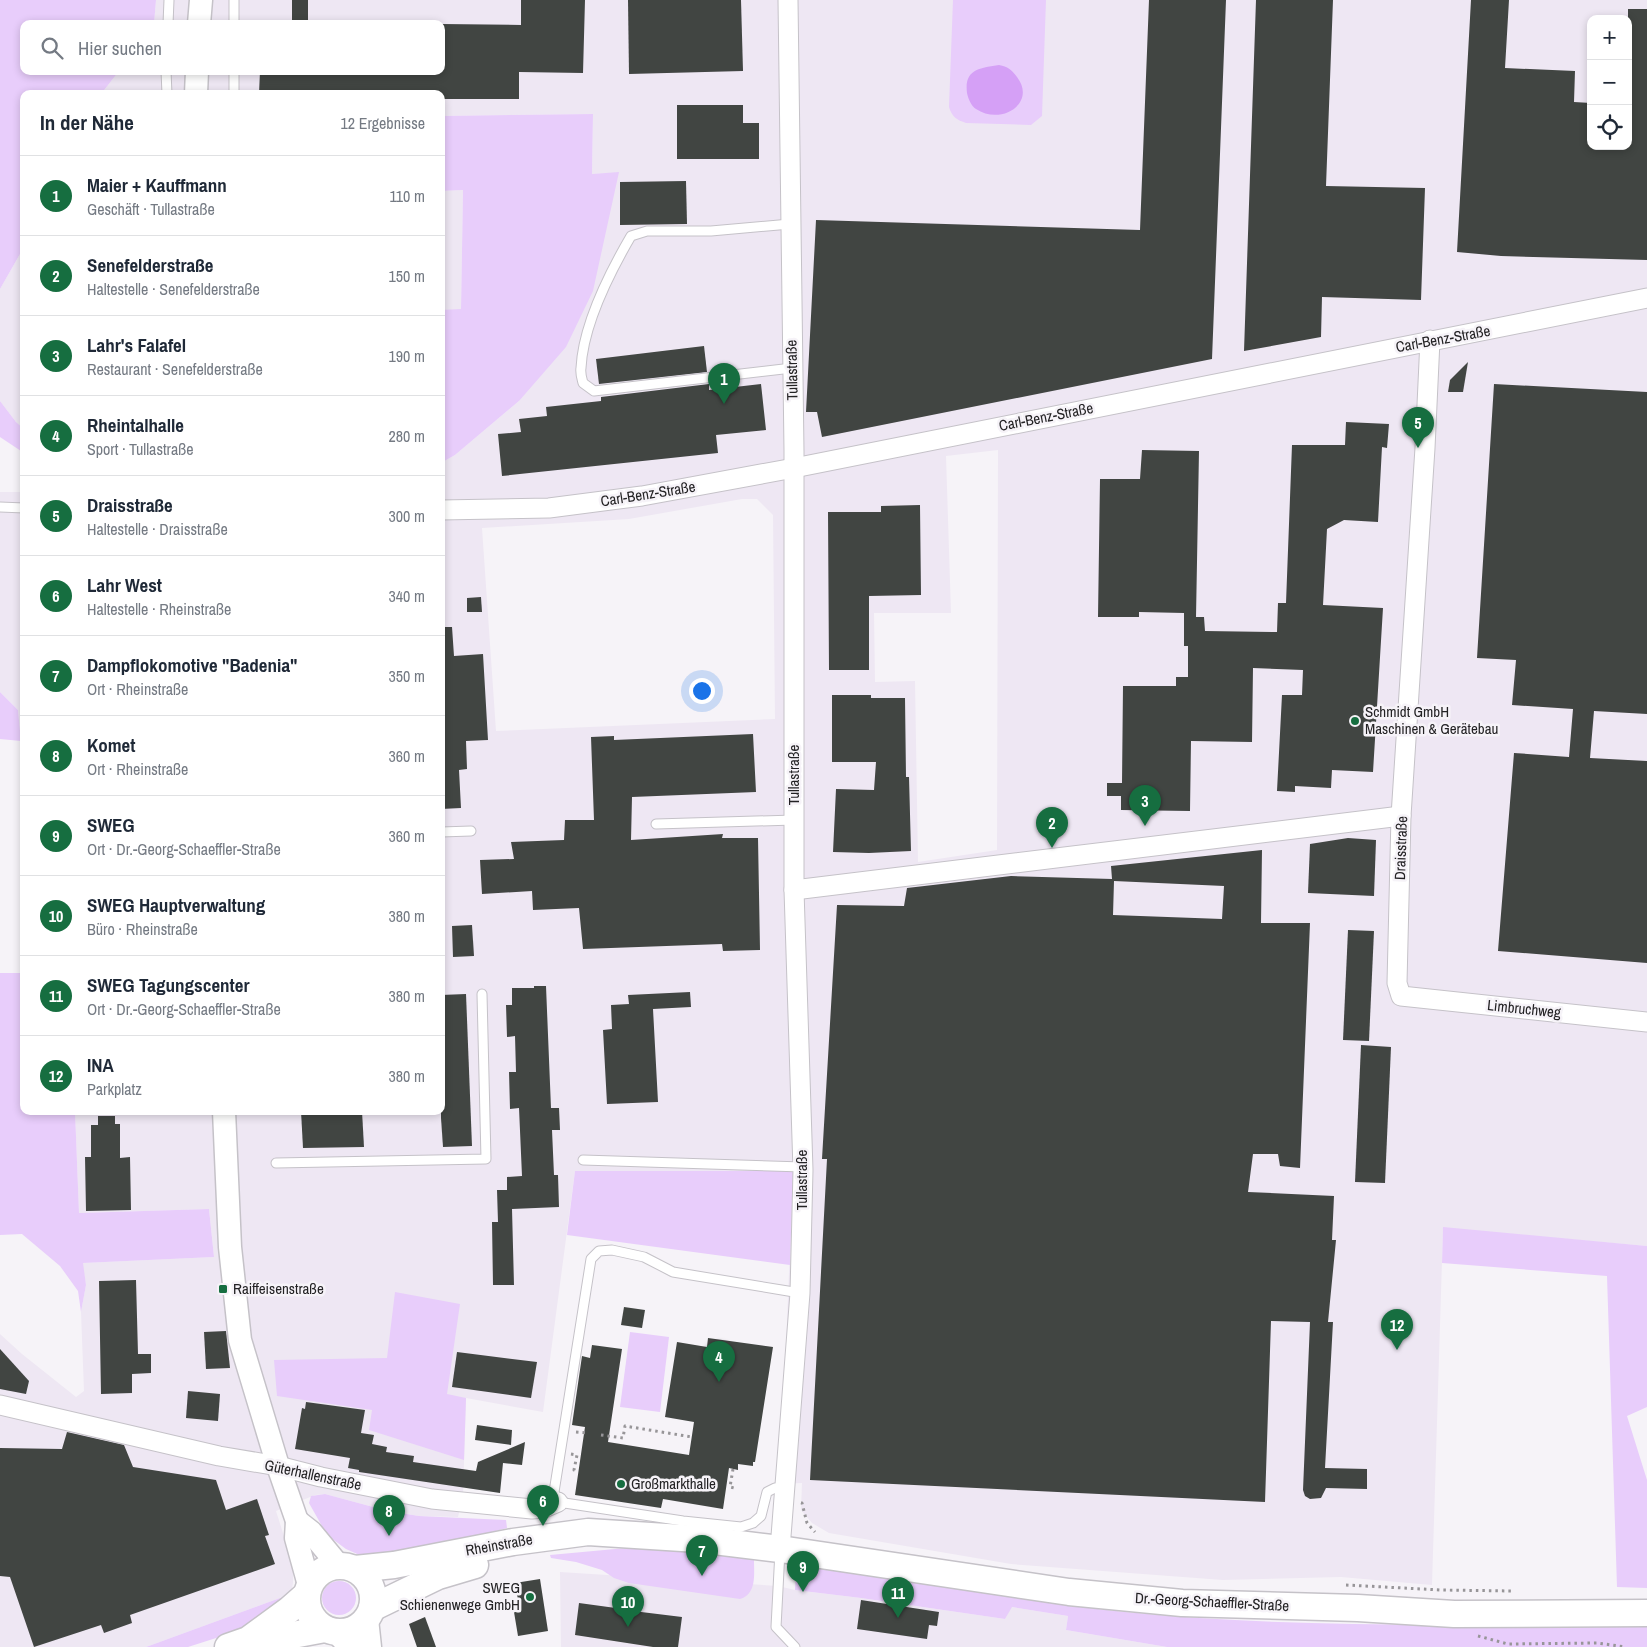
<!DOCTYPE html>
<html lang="de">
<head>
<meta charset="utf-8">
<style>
  body { margin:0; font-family:"Archivo Narrow",sans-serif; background:#f6f6f7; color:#1f2937 }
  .controls { position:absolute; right:15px; top:15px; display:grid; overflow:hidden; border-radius:10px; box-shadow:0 2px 8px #0003 }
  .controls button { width:45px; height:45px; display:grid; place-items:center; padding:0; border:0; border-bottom:1px solid #e0e1e3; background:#fff; color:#1f2937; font:25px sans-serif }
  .you { position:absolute; left:701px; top:690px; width:18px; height:18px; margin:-12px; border:4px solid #fff; border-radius:50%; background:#1a73e8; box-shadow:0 0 0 8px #1a73e833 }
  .badge { display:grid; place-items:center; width:32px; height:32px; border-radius:50%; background:#166e40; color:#fff; font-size:16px; font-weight:700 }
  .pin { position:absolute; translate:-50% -41px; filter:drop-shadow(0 1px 2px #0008) }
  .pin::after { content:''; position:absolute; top:26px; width:18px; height:15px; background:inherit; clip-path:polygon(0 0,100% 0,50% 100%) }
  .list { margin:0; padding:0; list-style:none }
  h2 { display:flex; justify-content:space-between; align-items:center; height:65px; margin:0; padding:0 20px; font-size:21px }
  h2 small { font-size:16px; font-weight:400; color:#747a83 }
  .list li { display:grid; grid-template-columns:32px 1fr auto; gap:15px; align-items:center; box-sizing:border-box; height:80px; padding:0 20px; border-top:1px solid #e0e1e3 }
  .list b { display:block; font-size:19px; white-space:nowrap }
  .list p { margin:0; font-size:16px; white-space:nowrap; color:#747a83 }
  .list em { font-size:16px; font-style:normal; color:#747a83 }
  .icon { flex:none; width:28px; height:28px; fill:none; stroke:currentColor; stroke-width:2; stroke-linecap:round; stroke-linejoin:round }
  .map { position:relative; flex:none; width:1647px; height:1647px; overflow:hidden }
  .search { position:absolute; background:#fff; box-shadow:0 2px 8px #0003; left:20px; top:20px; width:425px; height:55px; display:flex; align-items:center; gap:12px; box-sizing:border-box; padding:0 18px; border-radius:10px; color:#747a83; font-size:19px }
  .panel { position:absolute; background:#fff; box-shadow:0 2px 8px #0003; left:20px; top:90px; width:425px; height:1025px; border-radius:10px }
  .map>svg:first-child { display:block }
</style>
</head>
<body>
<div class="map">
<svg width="1647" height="1647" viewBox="0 0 1647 1647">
  <rect width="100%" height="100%" fill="#f6f3f8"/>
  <g fill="#eee7f3" fill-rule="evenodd">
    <path d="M 156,0 L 1647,0 L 1647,1246 L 1443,1228 L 1432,1585 L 1341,1577 L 1223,1580 L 1011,1564 L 829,1533 L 812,1523 L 801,1510 L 802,1483 L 777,1484 L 784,1398 L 793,1171 L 575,1171 L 543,1412 L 466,1398 L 463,1495 L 458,1517 L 419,1516 L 388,1511 L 325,1494 L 315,1495 L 276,1511 L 289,1552 L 293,1571 L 293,1583 L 291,1594 L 146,1647 L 0,1647 L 0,1334 L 22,1354 L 76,1397 L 84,1391 L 81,1312 L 86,1285 L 82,1263 L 214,1257 L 209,1209 L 79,1213 L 75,1111 L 441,1111 L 441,463 L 455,455 L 519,401 L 606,226 L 618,173 L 592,174 L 593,114 L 441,116 L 441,94 L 101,94 L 119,71 L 441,71 L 441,24 L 154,24 ZM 1591,19 L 1628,19 L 1628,146 L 1591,146 ZM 998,450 L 997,850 L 918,862 L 915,681 L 875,682 L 874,613 L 951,613 L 946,456 ZM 742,499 L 757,499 L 773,515 L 775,719 L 496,731 L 482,528 L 629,519 Z"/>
    <path d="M 463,190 L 461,310 L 441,310 L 441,191 Z"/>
    <path d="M 24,247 L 24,429 L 16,422 L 0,401 L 0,289 Z"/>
    <path d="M 0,492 L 24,492 L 24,742 L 21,741 L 18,710 L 0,692 Z"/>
    <path d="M 560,1572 L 778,1586 L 795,1590 L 861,1598 L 1005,1619 L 1011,1607 L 1068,1616 L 1066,1630 L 1167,1647 L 561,1647 Z"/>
  </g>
  <g fill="#e8cdfb">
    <path d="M 0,0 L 156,0 L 154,24 L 24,24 L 24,71 L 119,71 L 101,94 L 24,94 L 24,190 L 20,196 L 24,200 L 24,247 L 0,289 Z"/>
    <path d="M 953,0 L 1046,0 L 1042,116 L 1031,125 L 966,123 C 957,120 952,117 949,107 Z"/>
    <path d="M 593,114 L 592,174 L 619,172 L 593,291 L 566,347 L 519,401 L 455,455 L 441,463 L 441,310 L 461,309 L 463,190 L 441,191 L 441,116 Z"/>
    <path d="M 0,401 L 16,422 L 24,429 L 24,453 L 0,437 Z"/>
    <path d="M 0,692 L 18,710 L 21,741 L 0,739 Z"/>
    <path d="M 0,973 L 24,973 L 24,1111 L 75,1111 L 79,1213 L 209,1209 L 214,1257 L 83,1263 L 86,1285 L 81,1312 L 78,1291 L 60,1266 L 22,1234 L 0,1235 Z"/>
    <path d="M 575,1171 L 793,1171 L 790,1265 L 567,1235 Z"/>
    <path d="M 1443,1227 L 1647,1246 L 1647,1407 L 1627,1416 L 1647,1480 L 1647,1588 L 1617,1587 L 1607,1276 L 1442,1263 Z"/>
    <path d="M 395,1292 L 460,1304 L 447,1394 L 466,1398 L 464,1460 L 369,1430 L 372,1410 L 277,1396 L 274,1360 L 387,1358 Z"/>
    <path d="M 630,1332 L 669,1337 L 660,1412 L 620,1407 Z"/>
    <path d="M 325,1494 L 388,1511 L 419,1516 L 506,1520 L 507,1528 L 434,1547 L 364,1557 L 346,1549 L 327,1535 L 309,1503 L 311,1496 Z"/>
    <path d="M 626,1548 C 662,1548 722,1545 754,1560 C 754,1574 757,1594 740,1599 L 629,1583 L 614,1578 L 602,1570 L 576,1562 L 551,1558 L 550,1555 Z"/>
    <path d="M 806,1565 C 913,1578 1018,1602 1125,1612 C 1298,1629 1473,1624 1647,1623 L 1647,1647 L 1167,1647 L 1066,1630 L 1068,1616 L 1012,1607 L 1005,1619 L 861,1598 L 795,1590 C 796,1578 794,1572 806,1565 Z"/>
    <circle cx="339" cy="1598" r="17"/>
    <path d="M 291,1594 L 238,1631 L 188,1647 L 146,1647 Z"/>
  </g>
  <path fill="#d5a0f6" d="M 999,65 C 1008,67 1011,69 1017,77 C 1037,103 1001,126 976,109 C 971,106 968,98 967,93 C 964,69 980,68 999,65 Z"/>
  <g fill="#414542" fill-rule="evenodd">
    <rect x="292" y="0" width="16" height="24"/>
    <path d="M 521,0 L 585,0 L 583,73 L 519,72 L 519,99 L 441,99 L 441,94 L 259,94 L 260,71 L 441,71 L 441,24 L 521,25 Z"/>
    <path d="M 628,0 L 741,0 L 743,71 L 629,74 Z"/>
    <path d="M 1149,0 L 1226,0 L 1212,359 L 822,437 L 817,412 L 806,412 L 816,220 L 1140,230 Z"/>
    <path d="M 1256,0 L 1333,0 L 1326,186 L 1425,188 L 1421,300 L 1322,297 L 1321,337 L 1244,351 Z"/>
    <path d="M 1471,0 L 1509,0 L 1505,68 L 1575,71 L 1574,102 L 1591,103 L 1591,146 L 1628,146 L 1628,9 L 1647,9 L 1647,260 L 1501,256 L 1457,252 Z"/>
    <path d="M 677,105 L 743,105 L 743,123 L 759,123 L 759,159 L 677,159 Z"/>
    <path d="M 686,181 L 687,224 L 620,225 L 620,182 Z"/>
    <path d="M 704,346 L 707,372 L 599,384 L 596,359 Z"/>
    <path d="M 1468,362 L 1463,392 L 1448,392 L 1450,380 Z"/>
    <path d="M 709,384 L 709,390 L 761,384 L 766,430 L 716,435 L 718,453 L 502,476 L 498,434 L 521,432 L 519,419 L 547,416 L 546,407 L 601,401 L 601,397 Z"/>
    <path d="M 1494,384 L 1647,392 L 1647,714 L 1594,711 L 1590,758 L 1647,761 L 1647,963 L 1498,951 L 1514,753 L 1569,757 L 1573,709 L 1512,705 L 1516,660 L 1477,658 Z"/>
    <path d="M 1346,422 L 1389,424 L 1387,448 L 1382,447 L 1378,522 L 1344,520 L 1327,529 L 1323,605 L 1383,608 L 1373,772 L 1332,770 L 1331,788 L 1295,786 L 1295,792 L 1277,791 L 1282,695 L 1302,695 L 1303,670 L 1253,668 L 1252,742 L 1191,741 L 1190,811 L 1121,810 L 1121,796 L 1107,796 L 1107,783 L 1122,783 L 1123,686 L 1176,686 L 1176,677 L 1188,677 L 1188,646 L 1184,646 L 1184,613 L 1139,612 L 1139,617 L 1098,617 L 1100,479 L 1140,479 L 1142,450 L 1199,451 L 1196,617 L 1204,617 L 1205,631 L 1277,632 L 1278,603 L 1286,603 L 1292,445 L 1345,445 Z"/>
    <path d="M 920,505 L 921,595 L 869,596 L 869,670 L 829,670 L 828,512 L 881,512 L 881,506 Z"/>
    <path d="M 481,597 L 482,612 L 467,612 L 467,598 Z"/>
    <path d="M 441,627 L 452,627 L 454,656 L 483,654 L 488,740 L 466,741 L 467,769 L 459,770 L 461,808 L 441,809 Z"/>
    <path d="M 832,695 L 871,695 L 871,698 L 905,698 L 906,777 L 909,777 L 911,851 L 869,853 L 833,852 L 836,789 L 874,790 L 876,762 L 832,762 Z"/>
    <path d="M 753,734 L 756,792 L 632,797 L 631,840 L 723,834 L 722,838 L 758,838 L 760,950 L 723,951 L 722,944 L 583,949 L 579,908 L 533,910 L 532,891 L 482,894 L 480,860 L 514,859 L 511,842 L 564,840 L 565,820 L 594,820 L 591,737 L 614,736 L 614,740 Z"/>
    <path d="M 1348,838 L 1376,840 L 1374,896 L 1308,893 L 1310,844 Z"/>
    <path d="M 1262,850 L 1261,923 L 1310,923 L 1300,1168 L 1280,1166 L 1278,1154 L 1253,1154 L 1248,1192 L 1334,1196 L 1332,1240 L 1336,1240 L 1328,1322 L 1333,1322 L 1325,1468 L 1367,1469 L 1367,1489 L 1326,1488 L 1321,1498 L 1310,1499 L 1305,1496 L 1303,1490 L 1310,1322 L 1271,1321 L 1265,1502 L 810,1480 L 827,1159 L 822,1159 L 837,905 L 904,906 L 907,888 L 1011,876 L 1112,879 L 1111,866 ZM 1114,881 L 1224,886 L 1222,919 L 1113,915 Z"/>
    <path d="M 472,925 L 474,956 L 453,957 L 452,926 Z"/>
    <path d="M 1348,930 L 1374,931 L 1369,1041 L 1343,1040 Z"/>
    <path d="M 534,986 L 546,986 L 551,1108 L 559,1108 L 560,1130 L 552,1130 L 554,1175 L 558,1175 L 559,1207 L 512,1209 L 514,1285 L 493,1285 L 492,1222 L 498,1222 L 497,1190 L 507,1190 L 507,1177 L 522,1176 L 519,1108 L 510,1109 L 509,1072 L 516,1072 L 515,1036 L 507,1037 L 506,1005 L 512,1005 L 512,988 L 534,988 Z"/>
    <path d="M 690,992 L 691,1007 L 653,1009 L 658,1102 L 607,1104 L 603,1030 L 612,1029 L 611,1005 L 629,1004 L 628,995 Z"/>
    <path d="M 466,994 L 472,1146 L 443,1147 L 441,1118 L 441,995 Z"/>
    <path d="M 1361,1045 L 1391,1047 L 1385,1183 L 1355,1182 Z"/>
    <path d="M 301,1111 L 362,1111 L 364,1147 L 303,1148 Z"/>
    <path d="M 98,1116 L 115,1116 L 115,1124 L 120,1124 L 120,1158 L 130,1157 L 131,1210 L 86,1211 L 85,1157 L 91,1157 L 91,1125 L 98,1125 Z"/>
    <path d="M 136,1280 L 138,1354 L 151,1354 L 151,1373 L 132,1374 L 132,1393 L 101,1394 L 99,1281 Z"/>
    <path d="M 624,1307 L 645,1310 L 642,1328 L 621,1325 Z"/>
    <path d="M 226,1331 L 230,1368 L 206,1369 L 204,1332 Z"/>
    <path d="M 708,1338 L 773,1347 L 755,1462 L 753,1462 L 753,1466 L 738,1464 L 738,1470 L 729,1468 L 723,1509 L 663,1499 L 661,1508 L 575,1495 L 585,1427 L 572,1425 L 582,1356 L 590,1358 L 592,1345 L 622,1349 L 608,1442 L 689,1455 L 694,1422 L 665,1417 L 677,1342 L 707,1347 Z"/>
    <path d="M 0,1349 L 29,1381 L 26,1394 L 0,1389 Z"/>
    <path d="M 457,1352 L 537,1362 L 531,1398 L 452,1387 Z"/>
    <path d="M 188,1391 L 220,1394 L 218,1421 L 186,1418 Z"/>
    <path d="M 306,1402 L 365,1410 L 361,1433 L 374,1435 L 372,1444 L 387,1447 L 386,1452 L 414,1456 L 413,1462 L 476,1471 L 478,1462 L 525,1442 L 522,1465 L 503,1463 L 500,1493 L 359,1472 L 359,1470 L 348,1468 L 350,1458 L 295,1449 L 302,1408 L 305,1409 Z"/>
    <path d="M 477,1425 L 512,1430 L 511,1445 L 475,1440 Z"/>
    <path d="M 67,1432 L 124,1445 L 133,1467 L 216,1480 L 226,1510 L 257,1499 L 269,1535 L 265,1536 L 275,1564 L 130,1615 L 132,1623 L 104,1633 L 101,1625 L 34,1647 L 10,1577 L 0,1576 L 0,1448 L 62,1449 Z"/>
    <path d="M 540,1579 L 548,1631 L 518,1636 L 514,1612 L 520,1611 L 515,1583 Z"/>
    <path d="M 861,1600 L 939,1612 L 937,1626 L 929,1625 L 927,1639 L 857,1629 Z"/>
    <path d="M 579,1603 L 623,1609 L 630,1605 L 633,1611 L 682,1617 L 678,1647 L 653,1647 L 575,1635 Z"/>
    <path d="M 425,1617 L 436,1647 L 417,1647 L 409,1624 Z"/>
  </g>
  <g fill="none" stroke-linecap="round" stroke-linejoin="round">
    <defs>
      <g id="service">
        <path d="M 168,24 L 169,0"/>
        <path d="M 234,24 L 234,0"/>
        <path d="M 166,71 L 167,94"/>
        <path d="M 234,94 L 234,71"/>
        <path d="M 790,224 L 711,231 L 647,231 L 631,236 C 610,272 583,326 581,368 C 580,373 582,379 583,383 L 594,391 L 792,368"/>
        <path d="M 0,507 L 24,508"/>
        <path d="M 656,824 L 794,820"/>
        <path d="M 441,832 L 471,831"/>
        <path d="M 583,1160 L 803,1167"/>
        <path d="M 276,1163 L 486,1159 L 482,994"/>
        <path d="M 784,1487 L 775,1488 L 767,1492 L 761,1516 L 753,1523 L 741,1527 L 683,1521 L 558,1502 L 554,1492 L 591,1259 L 599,1251 L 612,1250 L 644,1257 L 673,1272 L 800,1293"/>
        <path d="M 780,1551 L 776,1627 L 795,1647"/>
      </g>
      <g id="minor">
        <path d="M 1430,340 L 1425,448 L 1401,816 L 1397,983 L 1401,996 L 1647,1022"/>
        <path d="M 441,510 L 549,508 L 642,496 L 794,468 L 1647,298"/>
        <path d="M 794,890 L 1401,816"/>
        <path d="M 0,1405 L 219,1456 L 278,1466 L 321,1477 L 432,1499 L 532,1509 L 544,1508 L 558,1502"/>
        <path d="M 780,1549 L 800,1293 L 803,1170 L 794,890 L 794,451 L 788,0"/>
      </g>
      <g id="tertiary">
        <path d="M 199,24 L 201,0"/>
        <path d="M 196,94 L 197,71"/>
        <path d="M 224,1111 L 230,1247 L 240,1340 L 278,1466 L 297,1521 L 296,1538 L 309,1585"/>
        <path d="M 297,1521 L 311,1532 L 339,1566"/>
        <path d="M 367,1619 L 370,1647"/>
        <path d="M 336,1632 L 350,1647"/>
      </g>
      <g id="secondary">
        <circle cx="340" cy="1599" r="33"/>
        <path d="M 355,1569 L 394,1565 L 513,1542 L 588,1532 L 698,1539 L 780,1549 L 1069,1592 L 1182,1603 L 1358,1608 L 1454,1614 L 1647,1613"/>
        <path d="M 372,1608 L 438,1576 L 475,1565"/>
        <path d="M 249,1640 L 266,1640 L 325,1629"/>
        <path d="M 228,1647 L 248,1640 L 289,1610 L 306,1595"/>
      </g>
    </defs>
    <use href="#service" stroke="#c5c2c8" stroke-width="11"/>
    <use href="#minor" stroke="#c5c2c8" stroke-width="21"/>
    <use href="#tertiary" stroke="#c5c2c8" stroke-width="25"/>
    <use href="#secondary" stroke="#c5c2c8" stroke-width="29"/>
    <g stroke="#979598" stroke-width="3" stroke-dasharray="2.5 4" stroke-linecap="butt">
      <path d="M 576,1432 L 588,1433"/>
      <path d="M 601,1435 L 623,1438 L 625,1426 L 692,1437"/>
      <path d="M 571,1454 L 577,1455 L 574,1470 L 578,1471"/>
      <path d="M 733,1469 L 730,1487 L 734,1488"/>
      <path d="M 801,1503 L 802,1503 L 807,1523 L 815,1532"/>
      <path d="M 1346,1585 L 1441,1590 L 1512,1591"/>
      <path d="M 1478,1636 L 1508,1644 L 1597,1643 L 1626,1647"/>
    </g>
    <use href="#service" stroke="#fff" stroke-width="9"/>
    <use href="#minor" stroke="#fff" stroke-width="19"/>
    <use href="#tertiary" stroke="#fff" stroke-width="22"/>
    <use href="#secondary" stroke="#fff" stroke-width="26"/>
  </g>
  <g fill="#166e40" stroke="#f6f3f8" stroke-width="2">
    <circle cx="1355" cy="721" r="5"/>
    <rect x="218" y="1284" width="10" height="10" rx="2.5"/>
    <circle cx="621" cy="1484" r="5"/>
    <circle cx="530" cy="1597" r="5"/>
  </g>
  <g text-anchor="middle" stroke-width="5" stroke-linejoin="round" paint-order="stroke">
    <g font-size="15" fill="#232224" stroke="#f6f3f8">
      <text transform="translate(1443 339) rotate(-10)" y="5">Carl-Benz-Straße</text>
      <text transform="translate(792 370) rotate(-91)" y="5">Tullastraße</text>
      <text transform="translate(1046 417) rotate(-11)" y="5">Carl-Benz-Straße</text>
      <text transform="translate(648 494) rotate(-9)" y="5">Carl-Benz-Straße</text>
      <text transform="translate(794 775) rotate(-90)" y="5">Tullastraße</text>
      <text transform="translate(1401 848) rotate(-88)" y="5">Draisstraße</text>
      <text transform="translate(1524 1009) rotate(6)" y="5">Limbruchweg</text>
      <text transform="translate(802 1180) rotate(-90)" y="5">Tullastraße</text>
      <text transform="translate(313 1475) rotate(12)" y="5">Güterhallenstraße</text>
      <text transform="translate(499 1545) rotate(-10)" y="5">Rheinstraße</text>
      <text transform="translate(1212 1602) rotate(3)" y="5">Dr.-Georg-Schaeffler-Straße</text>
    </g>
    <g font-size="15" fill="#232224" stroke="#f6f3f8" text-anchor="start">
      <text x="1365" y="717">Schmidt GmbH<tspan x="1365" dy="17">Maschinen &amp; Gerätebau</tspan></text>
      <text x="233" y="1294">Raiffeisenstraße</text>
      <text x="631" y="1489">Großmarkthalle</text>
      <text x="520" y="1593" text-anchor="end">SWEG<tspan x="520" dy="17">Schienenwege GmbH</tspan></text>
    </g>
  </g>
</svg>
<div class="controls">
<button>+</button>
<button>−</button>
<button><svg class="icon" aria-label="locate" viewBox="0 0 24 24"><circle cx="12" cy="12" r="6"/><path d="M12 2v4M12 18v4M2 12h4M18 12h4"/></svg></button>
</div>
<div class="you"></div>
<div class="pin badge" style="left:724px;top:404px">1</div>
<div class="pin badge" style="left:1052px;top:848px">2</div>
<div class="pin badge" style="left:1145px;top:826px">3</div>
<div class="pin badge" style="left:719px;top:1382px">4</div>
<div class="pin badge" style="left:1418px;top:448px">5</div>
<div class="pin badge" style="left:543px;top:1526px">6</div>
<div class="pin badge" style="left:702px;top:1576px">7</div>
<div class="pin badge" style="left:389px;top:1536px">8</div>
<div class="pin badge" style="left:803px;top:1592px">9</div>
<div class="pin badge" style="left:628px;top:1627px">10</div>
<div class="pin badge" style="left:898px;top:1618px">11</div>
<div class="pin badge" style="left:1397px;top:1350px">12</div>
<div class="search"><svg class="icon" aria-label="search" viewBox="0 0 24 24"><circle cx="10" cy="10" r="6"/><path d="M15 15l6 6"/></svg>Hier suchen</div>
<section class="panel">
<h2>In der Nähe<small>12 Ergebnisse</small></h2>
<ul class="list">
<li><span class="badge">1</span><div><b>Maier + Kauffmann</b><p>Geschäft · Tullastraße</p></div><em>110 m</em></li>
<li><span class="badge">2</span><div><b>Senefelderstraße</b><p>Haltestelle · Senefelderstraße</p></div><em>150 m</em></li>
<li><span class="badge">3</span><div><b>Lahr's Falafel</b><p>Restaurant · Senefelderstraße</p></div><em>190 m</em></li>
<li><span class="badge">4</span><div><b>Rheintalhalle</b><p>Sport · Tullastraße</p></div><em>280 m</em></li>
<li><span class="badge">5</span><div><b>Draisstraße</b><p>Haltestelle · Draisstraße</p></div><em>300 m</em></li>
<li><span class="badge">6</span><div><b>Lahr West</b><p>Haltestelle · Rheinstraße</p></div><em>340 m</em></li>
<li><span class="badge">7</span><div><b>Dampflokomotive &quot;Badenia&quot;</b><p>Ort · Rheinstraße</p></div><em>350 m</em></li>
<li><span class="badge">8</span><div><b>Komet</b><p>Ort · Rheinstraße</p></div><em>360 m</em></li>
<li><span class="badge">9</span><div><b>SWEG</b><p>Ort · Dr.-Georg-Schaeffler-Straße</p></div><em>360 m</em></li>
<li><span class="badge">10</span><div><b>SWEG Hauptverwaltung</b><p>Büro · Rheinstraße</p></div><em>380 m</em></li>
<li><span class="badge">11</span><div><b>SWEG Tagungscenter</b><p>Ort · Dr.-Georg-Schaeffler-Straße</p></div><em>380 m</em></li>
<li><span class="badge">12</span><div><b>INA</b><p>Parkplatz</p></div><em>380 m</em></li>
</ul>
</section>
</div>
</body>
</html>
